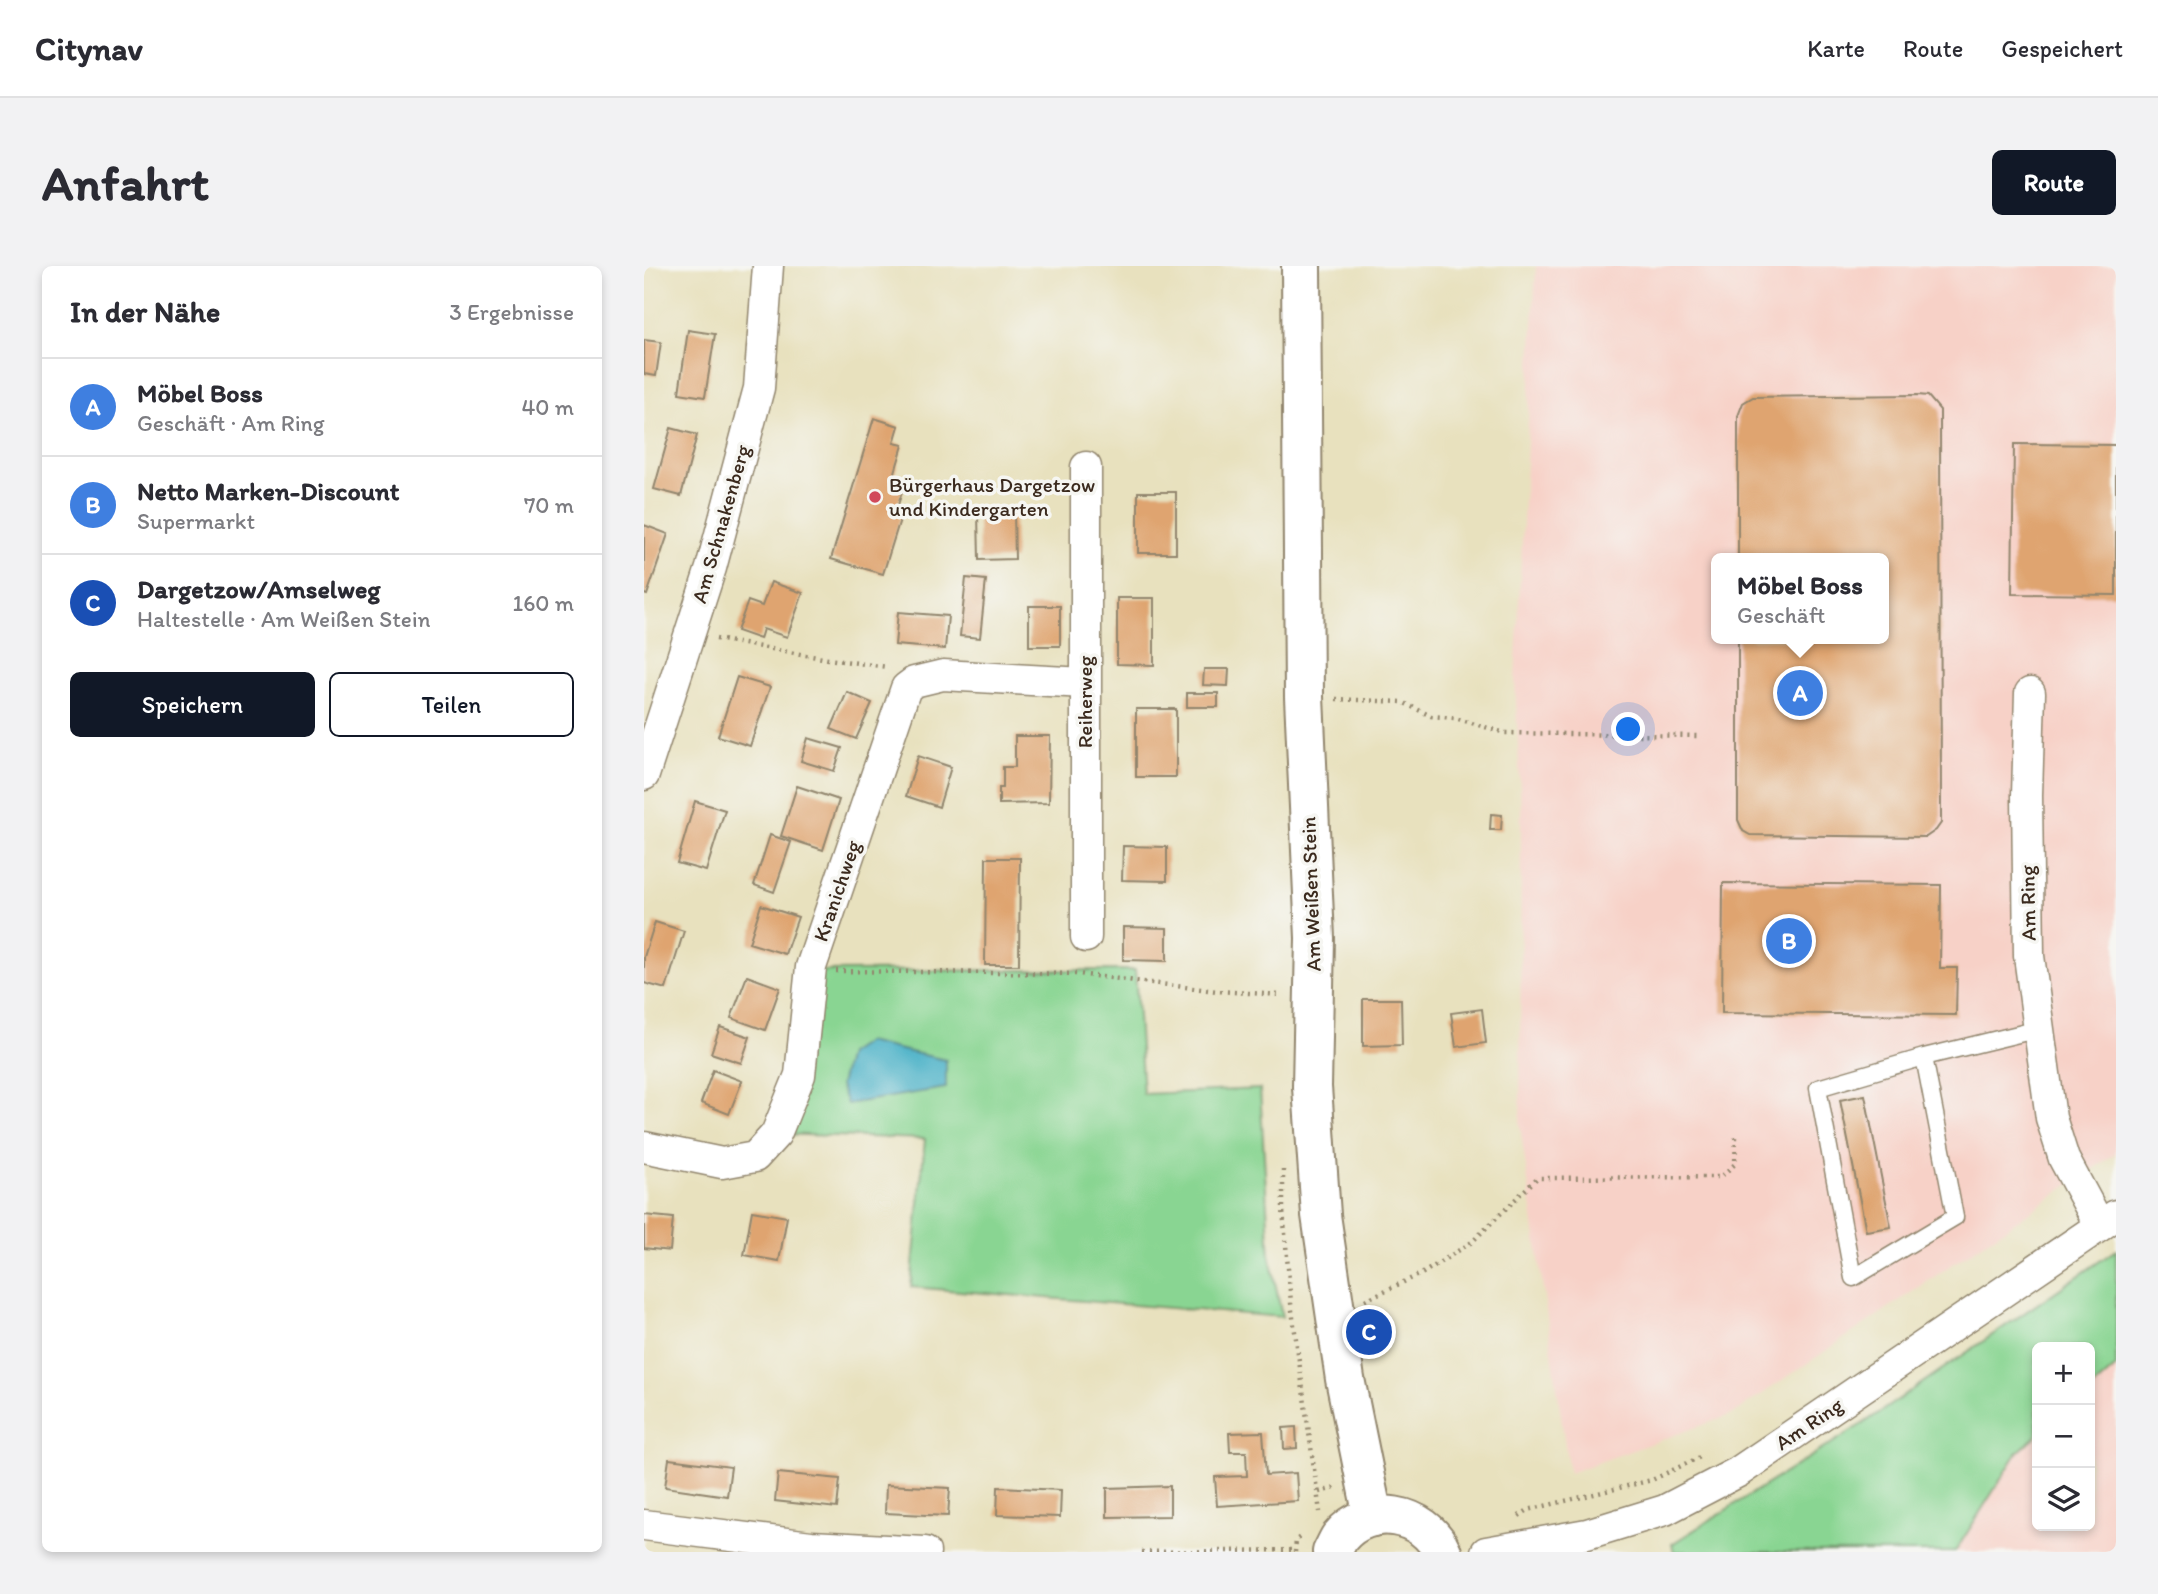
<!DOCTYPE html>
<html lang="de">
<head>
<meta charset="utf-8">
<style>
  body { margin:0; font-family:Itim,sans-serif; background:#f2f2f3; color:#2b2b33 }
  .controls { position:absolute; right:21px; bottom:21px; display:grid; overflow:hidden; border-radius:10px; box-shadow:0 4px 10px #0003 }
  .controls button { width:63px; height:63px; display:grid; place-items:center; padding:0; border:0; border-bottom:2px solid #e1e1e2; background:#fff; color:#2b2b33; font:35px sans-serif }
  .you { position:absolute; left:985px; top:464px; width:24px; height:24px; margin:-18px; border:5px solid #fff; border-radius:50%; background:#1a73e8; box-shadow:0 0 0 10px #1a73e833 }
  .badge { display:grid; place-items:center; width:46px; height:46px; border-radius:50%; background:#111827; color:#fff; font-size:23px; font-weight:700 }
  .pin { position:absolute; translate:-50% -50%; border:4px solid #fff; box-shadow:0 2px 7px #0006 }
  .popup { position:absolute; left:1067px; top:287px; width:178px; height:91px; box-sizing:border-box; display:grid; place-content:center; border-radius:10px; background:#fff; filter:drop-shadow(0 2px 5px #0005); font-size:23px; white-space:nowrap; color:#7c7c81 }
  .popup b { font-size:26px; color:#2b2b33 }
  .popup::after { content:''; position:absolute; left:50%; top:100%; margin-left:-14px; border:14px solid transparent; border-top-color:#fff }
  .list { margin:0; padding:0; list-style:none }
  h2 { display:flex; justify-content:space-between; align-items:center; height:91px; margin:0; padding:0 28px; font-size:30px }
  h2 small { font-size:23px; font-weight:400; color:#7c7c81 }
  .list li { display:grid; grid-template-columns:46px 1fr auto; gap:21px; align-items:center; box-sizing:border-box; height:98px; padding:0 28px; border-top:2px solid #e1e1e2 }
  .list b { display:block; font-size:26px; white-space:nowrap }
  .list p { margin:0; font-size:23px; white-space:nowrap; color:#7c7c81 }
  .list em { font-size:23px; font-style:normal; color:#7c7c81 }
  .actions { display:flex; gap:14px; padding:21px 28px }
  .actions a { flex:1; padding:16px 0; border:2px solid #111827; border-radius:10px; text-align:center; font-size:24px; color:#111827 }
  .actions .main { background:#111827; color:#fff }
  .icon { flex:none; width:38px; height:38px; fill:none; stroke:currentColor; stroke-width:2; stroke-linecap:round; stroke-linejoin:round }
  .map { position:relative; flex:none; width:1472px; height:1286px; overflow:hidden; border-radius:10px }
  header { display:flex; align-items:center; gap:42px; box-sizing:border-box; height:98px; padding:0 35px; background:#fff; border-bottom:2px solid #e1e1e2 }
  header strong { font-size:33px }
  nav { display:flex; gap:38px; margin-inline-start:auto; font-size:24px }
  .intro { display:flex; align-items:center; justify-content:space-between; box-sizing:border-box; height:168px; padding:0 42px }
  h1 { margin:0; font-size:49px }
  .button { padding:18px 32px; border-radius:10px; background:#111827; color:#fff; font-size:24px; font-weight:700 }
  main { display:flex; gap:42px; padding:0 42px }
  aside { flex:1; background:#fff; border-radius:10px; box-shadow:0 4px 10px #0003 }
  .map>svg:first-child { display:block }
</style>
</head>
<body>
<header>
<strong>Citynav</strong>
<nav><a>Karte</a><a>Route</a><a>Gespeichert</a></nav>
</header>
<div class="intro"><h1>Anfahrt</h1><a class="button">Route</a></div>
<main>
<aside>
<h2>In der Nähe<small>3 Ergebnisse</small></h2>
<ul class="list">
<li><span class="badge" style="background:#3f7fe0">A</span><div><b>Möbel Boss</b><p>Geschäft · Am Ring</p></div><em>40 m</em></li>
<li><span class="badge" style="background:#3f7fe0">B</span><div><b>Netto Marken-Discount</b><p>Supermarkt</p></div><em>70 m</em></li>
<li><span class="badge" style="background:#1a4fb4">C</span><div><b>Dargetzow/Amselweg</b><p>Haltestelle · Am Weißen Stein</p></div><em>160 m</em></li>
</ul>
<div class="actions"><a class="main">Speichern</a><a>Teilen</a></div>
</aside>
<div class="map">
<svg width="1472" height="1286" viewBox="0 0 1472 1286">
  <rect width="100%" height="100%" fill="#f6f6f2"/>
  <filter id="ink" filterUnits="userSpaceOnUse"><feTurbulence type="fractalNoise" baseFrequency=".0143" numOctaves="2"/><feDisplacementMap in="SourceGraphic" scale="14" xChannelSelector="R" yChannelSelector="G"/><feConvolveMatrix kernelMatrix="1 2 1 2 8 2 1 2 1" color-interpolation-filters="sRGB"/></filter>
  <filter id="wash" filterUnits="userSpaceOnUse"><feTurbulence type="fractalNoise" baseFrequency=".00686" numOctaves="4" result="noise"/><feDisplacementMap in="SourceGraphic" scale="28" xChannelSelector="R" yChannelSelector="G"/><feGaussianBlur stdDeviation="1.57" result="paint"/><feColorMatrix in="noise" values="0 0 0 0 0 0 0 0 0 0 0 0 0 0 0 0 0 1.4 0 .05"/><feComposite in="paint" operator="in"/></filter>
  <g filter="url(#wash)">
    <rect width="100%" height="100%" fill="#e8e1be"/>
    <g fill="#f7d1c7" fill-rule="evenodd">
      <path d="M 892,0 L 1472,0 L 1472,887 L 1089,1148 L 925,1207 L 876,859 L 877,544 L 871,414 ZM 1072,292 L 1240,292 L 1240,373 L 1072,373 Z"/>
      <path d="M 1472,1101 L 1472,1286 L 1311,1286 L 1374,1186 L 1393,1169 L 1393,1260 L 1446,1260 L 1446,1124 Z"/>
    </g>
    <g fill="#89d592" stroke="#628058" stroke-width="2">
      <path d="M 491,704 L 499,828 L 616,823 L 626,991 L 638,1051 L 267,1021 L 281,873 L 132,868 L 166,705 Z"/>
      <path d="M 1472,984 L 1472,1101 L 1446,1124 L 1446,1081 L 1393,1081 L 1393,1169 L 1374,1186 L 1311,1286 L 1030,1286 L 1028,1278 L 1223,1155 Z"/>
    </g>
    <path fill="#48b1c7" stroke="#426e72" stroke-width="2" d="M 222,776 L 302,794 L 302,822 L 203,838 L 196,819 L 204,788 Z"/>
    <g id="blocks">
      <g fill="#dfa46f">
        <path d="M 44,64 L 71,68 L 61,131 L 35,127 Z"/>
        <path d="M 0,74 L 17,76 L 12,110 L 0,108 Z"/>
        <path d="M 1274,129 L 1284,130 L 1296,144 L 1297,557 L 1292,564 L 1282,571 L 1106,569 L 1099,565 L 1094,554 L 1094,373 L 1240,373 L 1240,292 L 1094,292 L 1094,150 L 1099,137 L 1109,131 Z"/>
        <path d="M 230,152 L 255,160 L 250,177 L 259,179 L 249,213 L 261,217 L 252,245 L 258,247 L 239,308 L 187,293 Z"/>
        <path d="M 27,162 L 53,169 L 37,230 L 10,223 Z"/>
        <path d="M 1370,178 L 1472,179 L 1472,329 L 1368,328 Z"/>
        <rect x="494" y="226" width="38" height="61"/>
        <path d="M 370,246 L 371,293 L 335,294 L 334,247 Z"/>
        <path d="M 0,259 L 24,268 L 3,329 L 0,328 Z"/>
        <path d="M 322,312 L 342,314 L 336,372 L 316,370 Z"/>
        <path d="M 127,316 L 159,327 L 143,371 L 119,363 L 116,373 L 93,365 L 104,335 L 118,340 Z"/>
        <path d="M 473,332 L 510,332 L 510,399 L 473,398 Z"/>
        <rect x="385" y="340" width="31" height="40"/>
        <path d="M 254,346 L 304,350 L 301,383 L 251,379 Z"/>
        <path d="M 560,403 L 585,403 L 584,420 L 559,419 Z"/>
        <path d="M 93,411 L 126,421 L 106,480 L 74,470 Z"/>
        <path d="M 203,426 L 228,437 L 212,473 L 187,463 Z"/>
        <rect x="543" y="427" width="31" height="14"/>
        <rect x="492" y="443" width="40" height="68"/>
        <path d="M 371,470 L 406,470 L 405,537 L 355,538 L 355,522 L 359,522 L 359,501 L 371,501 Z"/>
        <path d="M 164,472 L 198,482 L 190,505 L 157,495 Z"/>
        <path d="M 274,490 L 307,501 L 295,541 L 262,530 Z"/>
        <path d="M 153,520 L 195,534 L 179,584 L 137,570 Z"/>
        <path d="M 51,535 L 81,544 L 62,605 L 33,597 Z"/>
        <path d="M 847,548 L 858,549 L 857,564 L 846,564 Z"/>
        <path d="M 126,569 L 147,576 L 130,626 L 110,619 Z"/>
        <path d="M 479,580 L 523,581 L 523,615 L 478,614 Z"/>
        <path d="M 342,592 L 376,592 L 375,699 L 341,699 Z"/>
        <path d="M 1079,617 L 1297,619 L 1296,702 L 1313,702 L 1312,749 L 1078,747 Z"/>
        <path d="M 117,639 L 154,651 L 141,688 L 105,677 Z"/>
        <path d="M 11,656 L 40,665 L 22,723 L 0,717 L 0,691 Z"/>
        <path d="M 479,661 L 523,662 L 523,695 L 479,694 Z"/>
        <path d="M 103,710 L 136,722 L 121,764 L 87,752 Z"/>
        <path d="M 719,733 L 757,733 L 758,779 L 719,780 Z"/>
        <path d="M 838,743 L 842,777 L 812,781 L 807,747 Z"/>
        <path d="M 76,761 L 106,771 L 97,797 L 67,787 Z"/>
        <path d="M 69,804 L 98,815 L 85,848 L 57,837 Z"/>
        <path d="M 1221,829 L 1247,961 L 1222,965 L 1196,834 Z"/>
        <path d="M 108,945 L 143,951 L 135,995 L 100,989 Z"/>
        <path d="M 0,949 L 29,952 L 26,985 L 0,982 Z"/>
        <path d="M 652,1161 L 653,1182 L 640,1183 L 639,1162 Z"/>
        <path d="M 619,1166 L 622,1209 L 652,1207 L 654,1235 L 573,1240 L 571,1211 L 603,1210 L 602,1186 L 586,1186 L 585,1167 Z"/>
        <path d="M 25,1193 L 87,1201 L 83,1230 L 21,1221 Z"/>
        <path d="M 134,1207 L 196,1213 L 193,1242 L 131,1235 Z"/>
        <path d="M 242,1219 L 306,1222 L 304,1250 L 241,1247 Z"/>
        <path d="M 526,1220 L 526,1250 L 463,1251 L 463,1222 Z"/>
        <path d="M 354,1221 L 417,1224 L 416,1251 L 353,1249 Z"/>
      </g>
    </g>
  </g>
  <g filter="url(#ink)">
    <use href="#blocks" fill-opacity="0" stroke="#92866e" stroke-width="2"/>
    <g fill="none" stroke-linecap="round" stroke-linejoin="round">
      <defs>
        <path id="service" d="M 1280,791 L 1174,822 L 1209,1012 L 1311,951 L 1280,791 L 1395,763"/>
        <g id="minor">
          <path d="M 1386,427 L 1383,529 L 1385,690 L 1407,852 L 1420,893 L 1456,960"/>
          <path d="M 0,509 L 67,302 L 115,122 L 124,0"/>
          <path d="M 442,671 L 442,201"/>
          <path d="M 0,881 L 78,897 L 111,891 L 132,868 L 156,809 L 167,701 L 262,422 L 270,416 L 299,409 L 441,417"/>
          <path d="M 0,1259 L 167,1280 L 281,1286"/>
          <path d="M 842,1286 L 943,1268 L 1021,1244 L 1094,1206 L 1472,949"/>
        </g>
        <g id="tertiary">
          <path d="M 657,0 L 660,431 L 671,672 L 668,821 L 677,949 L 701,1113 L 729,1251"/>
          <path d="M 688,1286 C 691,1281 693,1275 696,1271 C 724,1236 781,1246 798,1286"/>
        </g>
      </defs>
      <use href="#service" stroke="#92866e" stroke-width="19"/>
      <use href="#minor" stroke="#92866e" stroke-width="33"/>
      <use href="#tertiary" stroke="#92866e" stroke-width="42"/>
      <g stroke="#92866e" stroke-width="4.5" stroke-dasharray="2 5" stroke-linecap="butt">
        <path d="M 72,373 L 184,393 L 243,401"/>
        <path d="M 692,433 L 758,436 L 787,450 L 811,452 L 861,467 L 1056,470"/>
        <path d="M 192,705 L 434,708 L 573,725 L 637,729"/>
        <path d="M 639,904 L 639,944 L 647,1037 L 676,1246"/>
        <path d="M 721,1034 L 779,1007 L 828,976 L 893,912 L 1076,911 L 1091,898 L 1092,870"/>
        <path d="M 675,1226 L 691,1222"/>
        <path d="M 875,1250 L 884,1244 L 1008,1214 L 1056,1191"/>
        <path d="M 498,1286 L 651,1284"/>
        <path d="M 651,1286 L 652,1274 L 659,1269"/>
      </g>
      <use href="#service" stroke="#fff" stroke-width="16"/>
      <use href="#minor" stroke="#fff" stroke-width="30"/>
      <use href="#tertiary" stroke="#fff" stroke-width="38"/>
    </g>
  </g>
  <circle fill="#d1495b" stroke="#f6f6f2" stroke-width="2.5" cx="231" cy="231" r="7"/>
  <g text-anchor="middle" stroke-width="7" stroke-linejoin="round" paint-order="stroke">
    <g font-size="21" fill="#3b2a1e" stroke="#f6f6f2" text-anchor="start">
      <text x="245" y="226">Bürgerhaus Dargetzow<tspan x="245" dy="24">und Kindergarten</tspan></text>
    </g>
    <g font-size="21" fill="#3b2a1e" stroke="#f6f6f2">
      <text transform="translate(77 258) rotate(-74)" y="7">Am Schnakenberg</text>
      <text transform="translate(441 436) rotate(-90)" y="7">Reiherweg</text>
      <text transform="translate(193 625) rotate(-71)" y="7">Kranichweg</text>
      <text transform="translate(667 628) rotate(-92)" y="7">Am Weißen Stein</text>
      <text transform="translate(1384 637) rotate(-91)" y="7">Am Ring</text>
      <text transform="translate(1165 1158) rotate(-34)" y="7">Am Ring</text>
    </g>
  </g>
</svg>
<div class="controls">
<button>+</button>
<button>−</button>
<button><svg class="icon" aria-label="layers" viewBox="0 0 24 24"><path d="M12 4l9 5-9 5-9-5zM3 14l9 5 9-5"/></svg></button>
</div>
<div class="you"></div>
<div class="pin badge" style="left:1156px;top:427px;background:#3f7fe0">A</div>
<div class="popup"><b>Möbel Boss</b>Geschäft</div>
<div class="pin badge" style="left:1145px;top:675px;background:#3f7fe0">B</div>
<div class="pin badge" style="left:725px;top:1066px;background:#1a4fb4">C</div>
</div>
</main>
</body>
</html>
